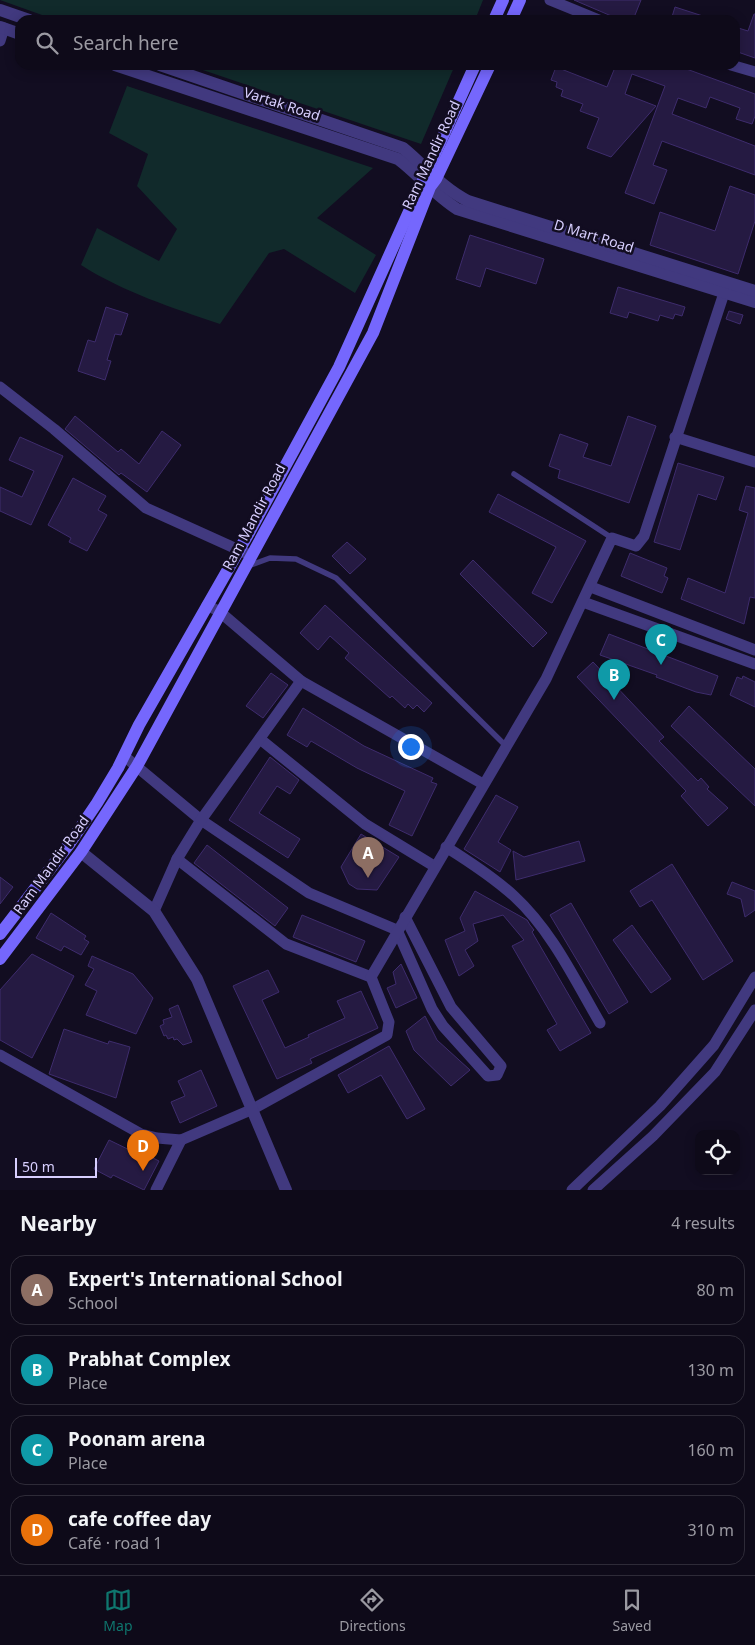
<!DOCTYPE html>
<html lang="en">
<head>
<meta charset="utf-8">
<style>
  body { margin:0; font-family:"Noto Sans",sans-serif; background:#1c1826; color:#f1f3f6 }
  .controls { position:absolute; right:15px; bottom:15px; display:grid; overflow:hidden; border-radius:10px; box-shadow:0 2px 12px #0003 }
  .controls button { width:45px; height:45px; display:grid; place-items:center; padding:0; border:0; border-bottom:1px solid #2e2b38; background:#0e0a19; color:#f1f3f6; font:25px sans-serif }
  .scale { position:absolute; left:15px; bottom:12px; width:82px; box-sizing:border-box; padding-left:5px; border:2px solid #d7cefe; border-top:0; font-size:14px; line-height:18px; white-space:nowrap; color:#d7cefe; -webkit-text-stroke:4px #120d21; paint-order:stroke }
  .you { position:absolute; left:410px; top:746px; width:18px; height:18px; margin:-12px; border:4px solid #fff; border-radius:50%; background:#1a73e8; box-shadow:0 0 0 8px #1a73e833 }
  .badge { display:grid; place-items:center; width:32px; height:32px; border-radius:50%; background:#0f766e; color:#fff; font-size:16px; font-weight:700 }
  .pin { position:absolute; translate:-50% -41px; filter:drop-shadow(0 1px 2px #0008) }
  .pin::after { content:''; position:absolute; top:26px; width:18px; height:15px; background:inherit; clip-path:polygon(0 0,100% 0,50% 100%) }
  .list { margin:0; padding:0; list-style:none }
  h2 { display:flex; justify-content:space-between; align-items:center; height:65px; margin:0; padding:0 20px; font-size:21px }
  h2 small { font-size:16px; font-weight:400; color:#9b9aa2 }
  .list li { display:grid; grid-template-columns:32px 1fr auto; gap:15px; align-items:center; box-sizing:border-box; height:70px; margin:0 10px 10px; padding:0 10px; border:1px solid #2e2b38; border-radius:15px }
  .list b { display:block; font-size:19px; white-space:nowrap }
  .list p { margin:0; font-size:16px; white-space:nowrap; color:#9b9aa2 }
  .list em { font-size:16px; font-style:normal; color:#9b9aa2 }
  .icon { flex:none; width:28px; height:28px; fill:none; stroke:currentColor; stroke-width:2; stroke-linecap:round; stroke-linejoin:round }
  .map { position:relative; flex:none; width:755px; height:1190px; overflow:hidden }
  .search { position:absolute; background:#0e0a19; box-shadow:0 2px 12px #0003; left:15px; right:15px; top:15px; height:55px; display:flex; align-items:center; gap:12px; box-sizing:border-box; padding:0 18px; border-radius:15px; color:#9b9aa2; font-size:19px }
  .sheet { height:385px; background:#0e0a19 }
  nav { display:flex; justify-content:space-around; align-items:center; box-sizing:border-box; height:70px; border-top:1px solid #2e2b38; background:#0e0a19; font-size:14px; color:#9b9aa2 }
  nav a { display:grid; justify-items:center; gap:2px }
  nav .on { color:#0f766e }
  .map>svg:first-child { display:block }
</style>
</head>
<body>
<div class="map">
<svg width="755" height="1190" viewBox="0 0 755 1190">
  <rect width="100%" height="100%" fill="#120d21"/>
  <g fill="#112a2b">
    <path d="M 0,0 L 483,0 L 475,20 L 56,20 Z"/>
    <path d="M 188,65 L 455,65 L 421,144 Z"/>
    <path d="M 127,86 L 373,168 L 317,218 L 376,255 L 355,293 L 284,249 L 269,253 L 220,324 C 173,308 123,292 81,265 L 97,228 L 159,261 L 177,229 L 137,186 L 148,154 L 109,133 Z"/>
  </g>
  <g fill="#251a42" stroke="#3e2c6d">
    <path d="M 574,0 L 641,0 L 633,20 L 615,20 L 616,18 Z"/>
    <path d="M 675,7 L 709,18 L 709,20 L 671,20 Z"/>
    <path d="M 754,14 L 755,14 L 755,58 L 735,51 L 735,27 L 748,31 Z"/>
    <path d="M 616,65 L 682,65 L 681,67 L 755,94 L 755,116 L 752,124 L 736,119 L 740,108 L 710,97 L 706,108 L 678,98 L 672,114 L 755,146 L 755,175 L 662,141 L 653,165 L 667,170 L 654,204 L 625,193 L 665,86 L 632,74 L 625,94 L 656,106 L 611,157 L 587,148 L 599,118 L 580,111 L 583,104 L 561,96 L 563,90 L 556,87 L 557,82 L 551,80 L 556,67 L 607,87 Z"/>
    <path d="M 730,186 L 755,195 L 755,221 L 738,274 L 650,245 L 660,212 L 715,231 Z"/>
    <path d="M 470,235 L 544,259 L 536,284 L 486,268 L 480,287 L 456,279 Z"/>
    <path d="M 618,287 L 685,307 L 682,316 L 675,314 L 673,319 L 660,315 L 658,321 L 629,312 L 627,318 L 610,313 Z"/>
    <path d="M 106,307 L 128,314 L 121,335 L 115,334 L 107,360 L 111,361 L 105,380 L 78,371 L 88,340 L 95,342 Z"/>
    <path d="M 729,311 L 743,315 L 740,324 L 726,319 Z"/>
    <path d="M 75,416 L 118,452 L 121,449 L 139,464 L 162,431 L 181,445 L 147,492 L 121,473 L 119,475 L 65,429 Z"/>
    <path d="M 628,416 L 656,426 L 629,503 L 558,478 L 560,470 L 549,466 L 560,434 L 588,444 L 583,457 L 611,466 Z"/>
    <path d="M 20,437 L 63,456 L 31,525 L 0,511 L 0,487 L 22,497 L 34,471 L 9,460 Z"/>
    <path d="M 678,463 L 724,477 L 716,500 L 698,494 L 680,550 L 654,542 Z"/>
    <path d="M 73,478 L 106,496 L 98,510 L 107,515 L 87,551 L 69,542 L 71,538 L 48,525 Z"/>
    <path d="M 746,486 L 755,488 L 755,598 L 750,597 L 744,624 L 681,599 L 688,578 L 725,593 L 748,513 L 739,510 Z"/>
    <path d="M 498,494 L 586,541 L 552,603 L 532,593 L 556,547 L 489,512 Z"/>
    <path d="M 347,542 L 366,559 L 350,574 L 332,556 Z"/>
    <path d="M 630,553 L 667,568 L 664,576 L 668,578 L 662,593 L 621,576 Z"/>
    <path d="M 473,560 L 547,633 L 533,647 L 460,574 Z"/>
    <path d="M 325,605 L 432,703 L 424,712 L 417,705 L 413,709 L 408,704 L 405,708 L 392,696 L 390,698 L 345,658 L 349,653 L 330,636 L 318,650 L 300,633 Z"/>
    <path d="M 609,634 L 718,676 L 711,695 L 696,692 L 656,677 L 657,675 L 600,655 Z"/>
    <path d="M 593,662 L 664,737 L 659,741 L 698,781 L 701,778 L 709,787 L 707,789 L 728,808 L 708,826 L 681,796 L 686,791 L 577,677 Z"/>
    <path d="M 271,673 L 288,685 L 263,718 L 246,706 Z"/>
    <path d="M 743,676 L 755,682 L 755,707 L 730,695 L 737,677 L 742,679 Z"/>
    <path d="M 689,706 L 755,769 L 755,806 L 671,726 Z"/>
    <path d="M 303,708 L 364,746 L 433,778 L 431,782 L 437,784 L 412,836 L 389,825 L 405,791 L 357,768 L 311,741 L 307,747 L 287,735 Z"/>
    <path d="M 270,757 L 299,780 L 290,794 L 277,786 L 259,813 L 300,839 L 288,858 L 229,820 Z"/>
    <path d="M 496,795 L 518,807 L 498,842 L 511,850 L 500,872 L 464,849 Z"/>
    <path d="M 361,834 L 399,857 L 377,890 L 357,889 L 349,884 L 341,867 Z"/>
    <path d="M 579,841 L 585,861 L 516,880 L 513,851 L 524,857 Z"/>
    <path d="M 207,845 L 288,908 L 275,926 L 194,863 Z"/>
    <path d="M 672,864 L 733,961 L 703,980 L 652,900 L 640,907 L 630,891 Z"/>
    <path d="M 0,877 L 13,887 L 0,904 Z"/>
    <path d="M 732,882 L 755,891 L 755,910 L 745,917 L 741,899 L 727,894 Z"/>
    <path d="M 475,891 L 527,920 L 530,925 L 534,930 L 532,932 L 591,1033 L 560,1051 L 547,1030 L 557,1024 L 512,946 L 524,940 L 503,915 L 473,924 L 478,941 L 465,950 L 474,966 L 459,976 L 445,940 L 465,931 L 460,918 Z"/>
    <path d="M 571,903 L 628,1002 L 609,1014 L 550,915 Z"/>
    <path d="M 51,913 L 86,936 L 84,939 L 89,942 L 81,955 L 64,946 L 61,951 L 36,938 Z"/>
    <path d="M 302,915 L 365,941 L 356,962 L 293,937 Z"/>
    <path d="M 632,925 L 671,979 L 651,993 L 613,940 Z"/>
    <path d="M 32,954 L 74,976 L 32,1058 L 0,1040 L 0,990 Z"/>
    <path d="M 92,956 L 133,974 L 153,998 L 136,1034 L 86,1015 L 97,991 L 85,985 L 94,969 L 88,966 Z"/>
    <path d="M 401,964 L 417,998 L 396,1008 L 387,988 L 396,984 L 393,972 Z"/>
    <path d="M 268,970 L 279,992 L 262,1000 L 285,1048 L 309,1037 L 308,1035 L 345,1018 L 337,1001 L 361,991 L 378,1028 L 310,1059 L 312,1063 L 277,1079 L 233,986 Z"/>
    <path d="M 178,1005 L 192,1042 L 183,1045 L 177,1039 L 174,1040 L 173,1037 L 168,1039 L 166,1035 L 164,1036 L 160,1026 L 164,1024 L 163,1020 L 172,1017 L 169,1009 Z"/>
    <path d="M 425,1016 L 437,1040 L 470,1070 L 451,1086 L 414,1050 L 406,1031 Z"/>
    <path d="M 64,1029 L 108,1044 L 109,1041 L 130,1047 L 116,1098 L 49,1074 Z"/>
    <path d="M 389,1046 L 425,1109 L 407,1119 L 381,1075 L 348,1093 L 338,1075 Z"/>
    <path d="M 201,1070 L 217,1106 L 180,1123 L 171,1102 L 185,1096 L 178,1081 Z"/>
    <path d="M 109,1140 L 140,1155 L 141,1152 L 159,1161 L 144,1190 L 113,1175 L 111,1178 L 94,1169 Z"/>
  </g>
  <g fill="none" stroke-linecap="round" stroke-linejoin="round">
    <g stroke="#41397f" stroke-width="5.5">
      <path d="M 514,474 L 612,538"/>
      <path d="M 248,566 L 270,558 L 296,559 L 336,578 L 506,746"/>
    </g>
    <g stroke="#41397f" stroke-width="11">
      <path d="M 550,0 L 599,20"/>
      <path d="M 0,41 L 4,28"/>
      <path d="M 731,65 L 755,72"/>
      <path d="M 0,387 L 54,429 L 146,508 L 250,555"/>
      <path d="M 675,437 L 755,462"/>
      <path d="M 591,587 L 755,650"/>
      <path d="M 583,602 L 755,664"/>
      <path d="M 207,605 L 220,612 L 301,681 L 483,784"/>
      <path d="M 260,739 L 365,824 L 434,866"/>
      <path d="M 124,756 L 201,820 L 309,893 L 397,930 L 432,1009 L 443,1026 L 488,1076 L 497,1075 L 501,1066 L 451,1007 L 405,917"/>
      <path d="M 446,847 C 470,862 493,877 514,896 C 552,931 575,980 600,1023"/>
      <path d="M 177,859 L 286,944 L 371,977"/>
      <path d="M 154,911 L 177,859 L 201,820 L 301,681"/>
      <path d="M 0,1055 L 141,1134 L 157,1138 L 181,1140 L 253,1109 L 387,1035 L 389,1022 L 371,977 L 546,679 L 612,538 L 636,546 L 644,536 L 727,284"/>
      <path d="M 156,1190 L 181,1140"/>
      <path d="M 572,1190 L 660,1106 L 714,1045 L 755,977"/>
      <path d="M 593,1190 L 653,1136 L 715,1072 L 755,1010"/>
    </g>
    <g stroke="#41397f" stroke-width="12">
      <path d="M 0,10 L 29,20"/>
      <path d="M 0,27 L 20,34"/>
      <path d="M 115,65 L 398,159 C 419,175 435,195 457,209 L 755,302"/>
      <path d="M 160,65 L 403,148 C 425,166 442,188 468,201 L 755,291"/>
      <path d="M 81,852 L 154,911 L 197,979 L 286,1190"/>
    </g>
    <g stroke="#7567fd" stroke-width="12">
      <path d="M 494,20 L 503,0"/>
      <path d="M 511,20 L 520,0"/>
      <path d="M 0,934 L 70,843 L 97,803 L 118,768 L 139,725 L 250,531 L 339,367 L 475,65"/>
      <path d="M 0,959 L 81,852 L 137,766 L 373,333 L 430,187 L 436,179 L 490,65"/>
    </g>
  </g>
  <g text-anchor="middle" stroke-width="5" stroke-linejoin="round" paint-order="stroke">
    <g font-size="14" fill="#d7cefe" stroke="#120d21">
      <text transform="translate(282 104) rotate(18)" y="5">Vartak Road</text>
      <text transform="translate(431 155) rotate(-65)" y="5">Ram Mandir Road</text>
      <text transform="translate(594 236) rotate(17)" y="5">D Mart Road</text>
      <text transform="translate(254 517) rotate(-62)" y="5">Ram Mandir Road</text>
      <text transform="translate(51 865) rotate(-54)" y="5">Ram Mandir Road</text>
    </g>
  </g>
</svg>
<div class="controls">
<button><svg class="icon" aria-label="locate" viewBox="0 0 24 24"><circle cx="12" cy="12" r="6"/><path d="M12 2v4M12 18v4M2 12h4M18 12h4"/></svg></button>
</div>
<div class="scale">50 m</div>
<div class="you"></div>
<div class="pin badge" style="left:368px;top:878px;background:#8d6e63">A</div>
<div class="pin badge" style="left:614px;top:700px;background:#0f9aa8">B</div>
<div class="pin badge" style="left:661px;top:665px;background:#0f9aa8">C</div>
<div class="pin badge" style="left:143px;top:1171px;background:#e8710a">D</div>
<div class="search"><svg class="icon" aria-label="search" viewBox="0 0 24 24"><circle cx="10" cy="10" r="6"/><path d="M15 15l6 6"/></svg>Search here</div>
</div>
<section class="sheet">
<h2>Nearby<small>4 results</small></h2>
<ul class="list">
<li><span class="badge" style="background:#8d6e63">A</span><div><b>Expert's International School</b><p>School</p></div><em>80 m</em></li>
<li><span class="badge" style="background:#0f9aa8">B</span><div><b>Prabhat Complex</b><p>Place</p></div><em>130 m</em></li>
<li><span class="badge" style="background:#0f9aa8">C</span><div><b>Poonam arena</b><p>Place</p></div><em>160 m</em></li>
<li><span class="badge" style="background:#e8710a">D</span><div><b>cafe coffee day</b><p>Café · road 1</p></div><em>310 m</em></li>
</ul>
</section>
<nav>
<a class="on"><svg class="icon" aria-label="map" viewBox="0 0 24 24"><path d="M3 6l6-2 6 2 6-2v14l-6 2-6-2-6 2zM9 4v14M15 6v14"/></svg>Map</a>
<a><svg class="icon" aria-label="directions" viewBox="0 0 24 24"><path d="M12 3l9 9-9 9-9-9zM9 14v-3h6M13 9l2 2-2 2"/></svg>Directions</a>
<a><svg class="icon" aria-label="saved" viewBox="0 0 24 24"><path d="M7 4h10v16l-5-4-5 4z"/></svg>Saved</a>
</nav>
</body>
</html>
